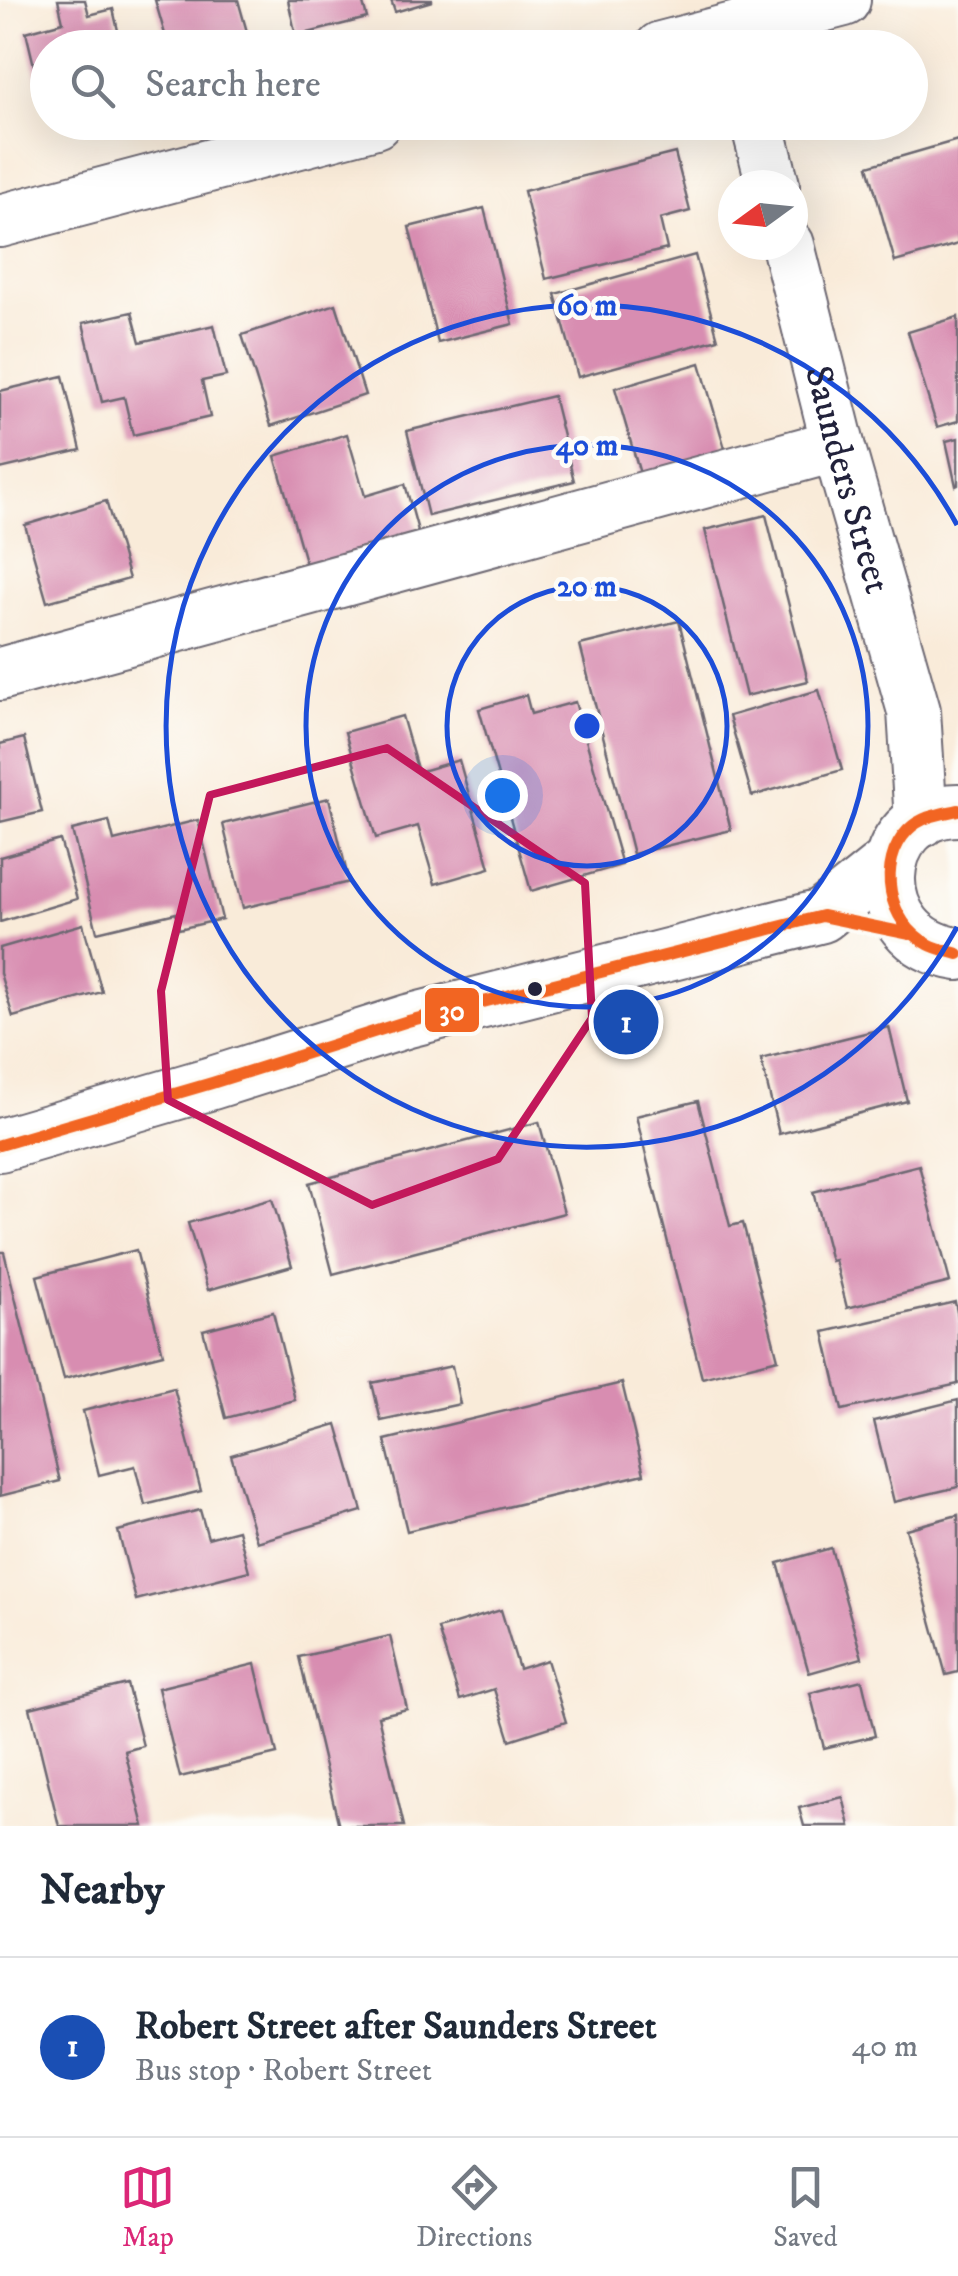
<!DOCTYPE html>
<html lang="en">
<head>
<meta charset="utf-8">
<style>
  body { margin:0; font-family:"IM FELL DW Pica",serif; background:#f6f6f7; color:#1f2937 }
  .compass { position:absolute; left:718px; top:170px; width:90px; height:90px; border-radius:50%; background:#fff; box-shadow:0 10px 40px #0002; rotate:255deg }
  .you { position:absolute; left:502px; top:795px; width:35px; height:35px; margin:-25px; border:8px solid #fff; border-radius:50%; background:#1a73e8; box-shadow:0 0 0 15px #1a73e833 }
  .badge { display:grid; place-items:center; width:65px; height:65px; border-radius:50%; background:#db2777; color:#fff; font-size:32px; font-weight:700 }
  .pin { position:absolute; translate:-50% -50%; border:5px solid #fff; box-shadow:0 2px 10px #0006 }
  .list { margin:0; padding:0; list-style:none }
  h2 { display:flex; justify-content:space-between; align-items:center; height:130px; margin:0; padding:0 40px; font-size:42px }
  h2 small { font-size:32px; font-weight:400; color:#747a83 }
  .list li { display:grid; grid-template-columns:65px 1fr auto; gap:30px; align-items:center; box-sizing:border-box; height:180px; padding:0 40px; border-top:2px solid #e0e1e3 }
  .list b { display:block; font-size:38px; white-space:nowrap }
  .list p { margin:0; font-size:32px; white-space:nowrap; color:#747a83 }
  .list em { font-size:32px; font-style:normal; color:#747a83 }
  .icon { flex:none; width:55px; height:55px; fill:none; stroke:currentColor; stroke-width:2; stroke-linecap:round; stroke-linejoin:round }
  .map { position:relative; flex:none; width:958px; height:1826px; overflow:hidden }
  .search { position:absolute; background:#fff; box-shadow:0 10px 40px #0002; left:30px; right:30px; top:30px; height:110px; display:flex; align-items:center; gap:25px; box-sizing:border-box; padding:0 35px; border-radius:55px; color:#747a83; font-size:38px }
  .sheet { height:310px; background:#fff }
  nav { display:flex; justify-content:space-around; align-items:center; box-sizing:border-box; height:140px; border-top:2px solid #e0e1e3; background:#fff; font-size:28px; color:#747a83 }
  nav a { display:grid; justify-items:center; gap:5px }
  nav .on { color:#db2777 }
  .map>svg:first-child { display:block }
</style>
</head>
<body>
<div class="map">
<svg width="958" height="1826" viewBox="0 0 958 1826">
  <rect width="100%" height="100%" fill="#fdfcf7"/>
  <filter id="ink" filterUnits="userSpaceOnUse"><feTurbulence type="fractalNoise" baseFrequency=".01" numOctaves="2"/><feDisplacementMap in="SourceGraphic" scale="20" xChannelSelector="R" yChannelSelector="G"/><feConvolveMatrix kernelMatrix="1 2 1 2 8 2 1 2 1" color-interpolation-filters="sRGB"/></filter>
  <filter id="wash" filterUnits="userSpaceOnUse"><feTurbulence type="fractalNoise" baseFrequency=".0048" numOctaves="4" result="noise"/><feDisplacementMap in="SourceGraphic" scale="40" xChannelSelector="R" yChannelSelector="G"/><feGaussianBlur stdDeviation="2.25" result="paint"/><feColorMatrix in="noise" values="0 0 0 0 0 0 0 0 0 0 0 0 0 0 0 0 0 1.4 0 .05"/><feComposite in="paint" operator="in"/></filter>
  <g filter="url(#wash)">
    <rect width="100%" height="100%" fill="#f9ebd9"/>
    <g id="blocks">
      <g fill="#d88db1">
        <path d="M 58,0 L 85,0 L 89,15 L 113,9 L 122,48 L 48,48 L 48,98 L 42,99 L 26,32 L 63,22 Z"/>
        <path d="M 155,0 L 238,0 L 249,39 L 220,48 L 169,48 Z"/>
        <path d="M 288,0 L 362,0 L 367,18 L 296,36 Z"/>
        <path d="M 391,0 L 432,0 L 432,1 L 395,12 Z"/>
        <path d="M 958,140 L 958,244 L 895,262 L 868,166 Z"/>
        <path d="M 675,153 L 690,211 L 660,219 L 667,249 L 546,279 L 524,191 Z"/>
        <path d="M 484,208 L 513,324 L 438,343 L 409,227 Z"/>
        <path d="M 695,255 L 718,339 L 578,377 L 555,294 Z"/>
        <path d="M 336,304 L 365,395 L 271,426 L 242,335 Z"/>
        <path d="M 132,312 L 140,342 L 214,325 L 226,376 L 202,381 L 210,417 L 133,435 L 124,397 L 102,402 L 83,323 Z"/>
        <path d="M 958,317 L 958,421 L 937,427 L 908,332 Z"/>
        <path d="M 700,363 L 726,452 L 641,477 L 615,388 Z"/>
        <path d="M 63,376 L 81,450 L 0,469 L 0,391 Z"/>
        <path d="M 553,396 L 574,481 L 428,516 L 407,431 Z"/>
        <path d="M 347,434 L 365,496 L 405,484 L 423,549 L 311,582 L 275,456 Z"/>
        <path d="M 958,438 L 958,485 L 956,486 L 946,441 Z"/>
        <path d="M 106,501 L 129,579 L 47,602 L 25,525 Z"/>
        <path d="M 766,515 L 808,681 L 746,696 L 705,530 Z"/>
        <path d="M 679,621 L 731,830 L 633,854 L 580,645 Z"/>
        <path d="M 819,690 L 842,770 L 752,796 L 729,716 Z"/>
        <path d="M 526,695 L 531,714 L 575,702 L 622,865 L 531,891 L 479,709 Z"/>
        <path d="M 402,716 L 418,772 L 459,760 L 490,868 L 435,884 L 418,826 L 376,838 L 345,732 Z"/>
        <path d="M 24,738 L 42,812 L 0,822 L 0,744 Z"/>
        <path d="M 329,798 L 349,882 L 243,908 L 223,824 Z"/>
        <path d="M 198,820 L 222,919 L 179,929 L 176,913 L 97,932 L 72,830 L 109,821 L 114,841 Z"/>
        <path d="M 60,840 L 77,899 L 0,922 L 0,857 Z"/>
        <path d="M 83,924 L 102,992 L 13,1017 L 0,973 L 0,948 Z"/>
        <path d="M 889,1027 L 907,1101 L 779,1134 L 761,1059 Z"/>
        <path d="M 698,1101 L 730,1226 L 743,1223 L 778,1359 L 702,1378 L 636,1116 Z"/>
        <path d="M 539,1122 L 564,1213 L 333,1274 L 309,1183 Z"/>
        <path d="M 919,1165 L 950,1282 L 847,1308 L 835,1260 L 831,1261 L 813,1192 Z"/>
        <path d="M 272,1199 L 292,1266 L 208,1290 L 188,1223 Z"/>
        <path d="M 136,1250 L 163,1354 L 64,1379 L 37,1276 Z"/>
        <path d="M 0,1252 L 4,1252 L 60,1481 L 0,1496 Z"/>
        <path d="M 955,1302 L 958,1317 L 958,1384 L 842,1410 L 824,1332 Z"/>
        <path d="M 273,1312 L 295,1400 L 226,1418 L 203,1330 Z"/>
        <path d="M 452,1366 L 460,1404 L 381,1421 L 372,1383 Z"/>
        <path d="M 622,1383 L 644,1474 L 407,1531 L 385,1440 Z"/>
        <path d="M 174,1388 L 201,1491 L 145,1505 L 135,1466 L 99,1475 L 83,1411 Z"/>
        <path d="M 958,1400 L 958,1487 L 894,1502 L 874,1421 Z"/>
        <path d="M 337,1424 L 362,1511 L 257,1542 L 231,1455 Z"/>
        <path d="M 200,1510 L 208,1538 L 238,1530 L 249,1571 L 136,1600 L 118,1531 Z"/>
        <path d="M 958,1515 L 958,1672 L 946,1675 L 906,1529 Z"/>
        <path d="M 831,1548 L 862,1658 L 809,1673 L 778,1563 Z"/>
        <path d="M 501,1610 L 519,1669 L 547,1660 L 566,1722 L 510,1740 L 494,1689 L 460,1700 L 438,1629 Z"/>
        <path d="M 390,1636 L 407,1709 L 378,1716 L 404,1826 L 339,1826 L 299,1657 Z"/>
        <path d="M 255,1664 L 277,1754 L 180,1777 L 158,1688 Z"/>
        <path d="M 862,1680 L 875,1736 L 824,1748 L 810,1693 Z"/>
        <path d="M 127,1684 L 143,1746 L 125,1751 L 144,1826 L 59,1826 L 30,1708 Z"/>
        <path d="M 843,1797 L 850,1826 L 804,1826 L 799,1808 Z"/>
      </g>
    </g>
  </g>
  <g filter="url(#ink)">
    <use href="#blocks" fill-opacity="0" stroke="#6d6872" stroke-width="2.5"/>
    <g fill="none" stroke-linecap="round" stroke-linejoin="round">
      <defs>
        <g id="minor">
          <path d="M 661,48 L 844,0"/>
          <path d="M 757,122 L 773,185"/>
          <path d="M 0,221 L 375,122"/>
          <path id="s1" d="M 788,245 L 838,445 L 914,711 L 921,821"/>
          <path d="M 0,674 L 838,445"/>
          <path d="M 958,810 C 870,811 862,940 958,954"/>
          <path d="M 0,1145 L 212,1083 L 408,1021 L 822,916 L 891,861"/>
        </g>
      </defs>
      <use href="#minor" stroke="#6d6872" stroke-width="56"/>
      <use href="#minor" stroke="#fff" stroke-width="52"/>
      <defs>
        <g id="bus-1">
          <path d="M 958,810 C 940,814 922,816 908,830 C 876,863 888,924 928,944 C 937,949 948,951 958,954"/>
          <path d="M 0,1145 L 212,1083 L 408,1021 L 822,916 L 910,934"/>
        </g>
      </defs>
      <use href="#bus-1" stroke="#fdfcf7" stroke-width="20"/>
      <use href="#bus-1" stroke="#f26522" stroke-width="12"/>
    </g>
  </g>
  <path fill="none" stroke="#c2185b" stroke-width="8" stroke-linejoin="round" d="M 387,748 L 585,883 L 592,1018 L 498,1159 L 372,1205 L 168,1100 L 161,991 L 210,795 Z"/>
  <g fill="none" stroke="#1d4ed8" stroke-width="5">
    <circle cx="587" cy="726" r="140"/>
    <circle cx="587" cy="726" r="281"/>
    <path d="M957 927A421 421 0 1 1 957 525"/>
  </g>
  <circle fill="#22223b" stroke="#fdfcf7" stroke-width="4" cx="535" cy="989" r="9"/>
  <g text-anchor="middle" stroke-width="9" stroke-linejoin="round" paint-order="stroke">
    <g font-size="38" fill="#22223b" stroke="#fdfcf7">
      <text dy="13" stroke="none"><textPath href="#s1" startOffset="242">Saunders Street</textPath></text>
    </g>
  </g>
  <circle cx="587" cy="726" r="15" fill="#1d4ed8" stroke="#fdfcf7" stroke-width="5"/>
  <g font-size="30" text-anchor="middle" font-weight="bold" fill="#1d4ed8" stroke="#fdfcf7" stroke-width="9" stroke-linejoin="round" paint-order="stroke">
    <text x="587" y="315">60 m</text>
    <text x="587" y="455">40 m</text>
    <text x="587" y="596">20 m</text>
  </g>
  <rect stroke="#fdfcf7" stroke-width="4" x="423" y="986" width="58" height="48" rx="10" fill="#f26522"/>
  <g font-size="28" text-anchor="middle" font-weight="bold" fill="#fff">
    <text x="452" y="1020">30</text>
  </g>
</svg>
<svg class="compass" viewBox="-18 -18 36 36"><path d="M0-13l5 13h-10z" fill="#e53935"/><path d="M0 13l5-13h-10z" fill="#747a83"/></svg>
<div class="you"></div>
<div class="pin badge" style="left:626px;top:1022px;background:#1a4fb4">1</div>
<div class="search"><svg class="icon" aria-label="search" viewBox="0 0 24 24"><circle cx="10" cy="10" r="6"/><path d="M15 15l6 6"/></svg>Search here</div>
</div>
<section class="sheet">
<h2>Nearby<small></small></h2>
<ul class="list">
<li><span class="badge" style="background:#1a4fb4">1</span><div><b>Robert Street after Saunders Street</b><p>Bus stop · Robert Street</p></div><em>40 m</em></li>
</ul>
</section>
<nav>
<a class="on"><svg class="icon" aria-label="map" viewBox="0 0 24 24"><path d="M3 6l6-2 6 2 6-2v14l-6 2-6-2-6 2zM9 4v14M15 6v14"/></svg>Map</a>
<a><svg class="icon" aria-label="directions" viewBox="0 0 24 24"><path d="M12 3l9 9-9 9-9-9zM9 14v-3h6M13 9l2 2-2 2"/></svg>Directions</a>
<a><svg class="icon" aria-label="saved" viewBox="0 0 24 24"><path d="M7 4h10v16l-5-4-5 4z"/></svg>Saved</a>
</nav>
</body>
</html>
